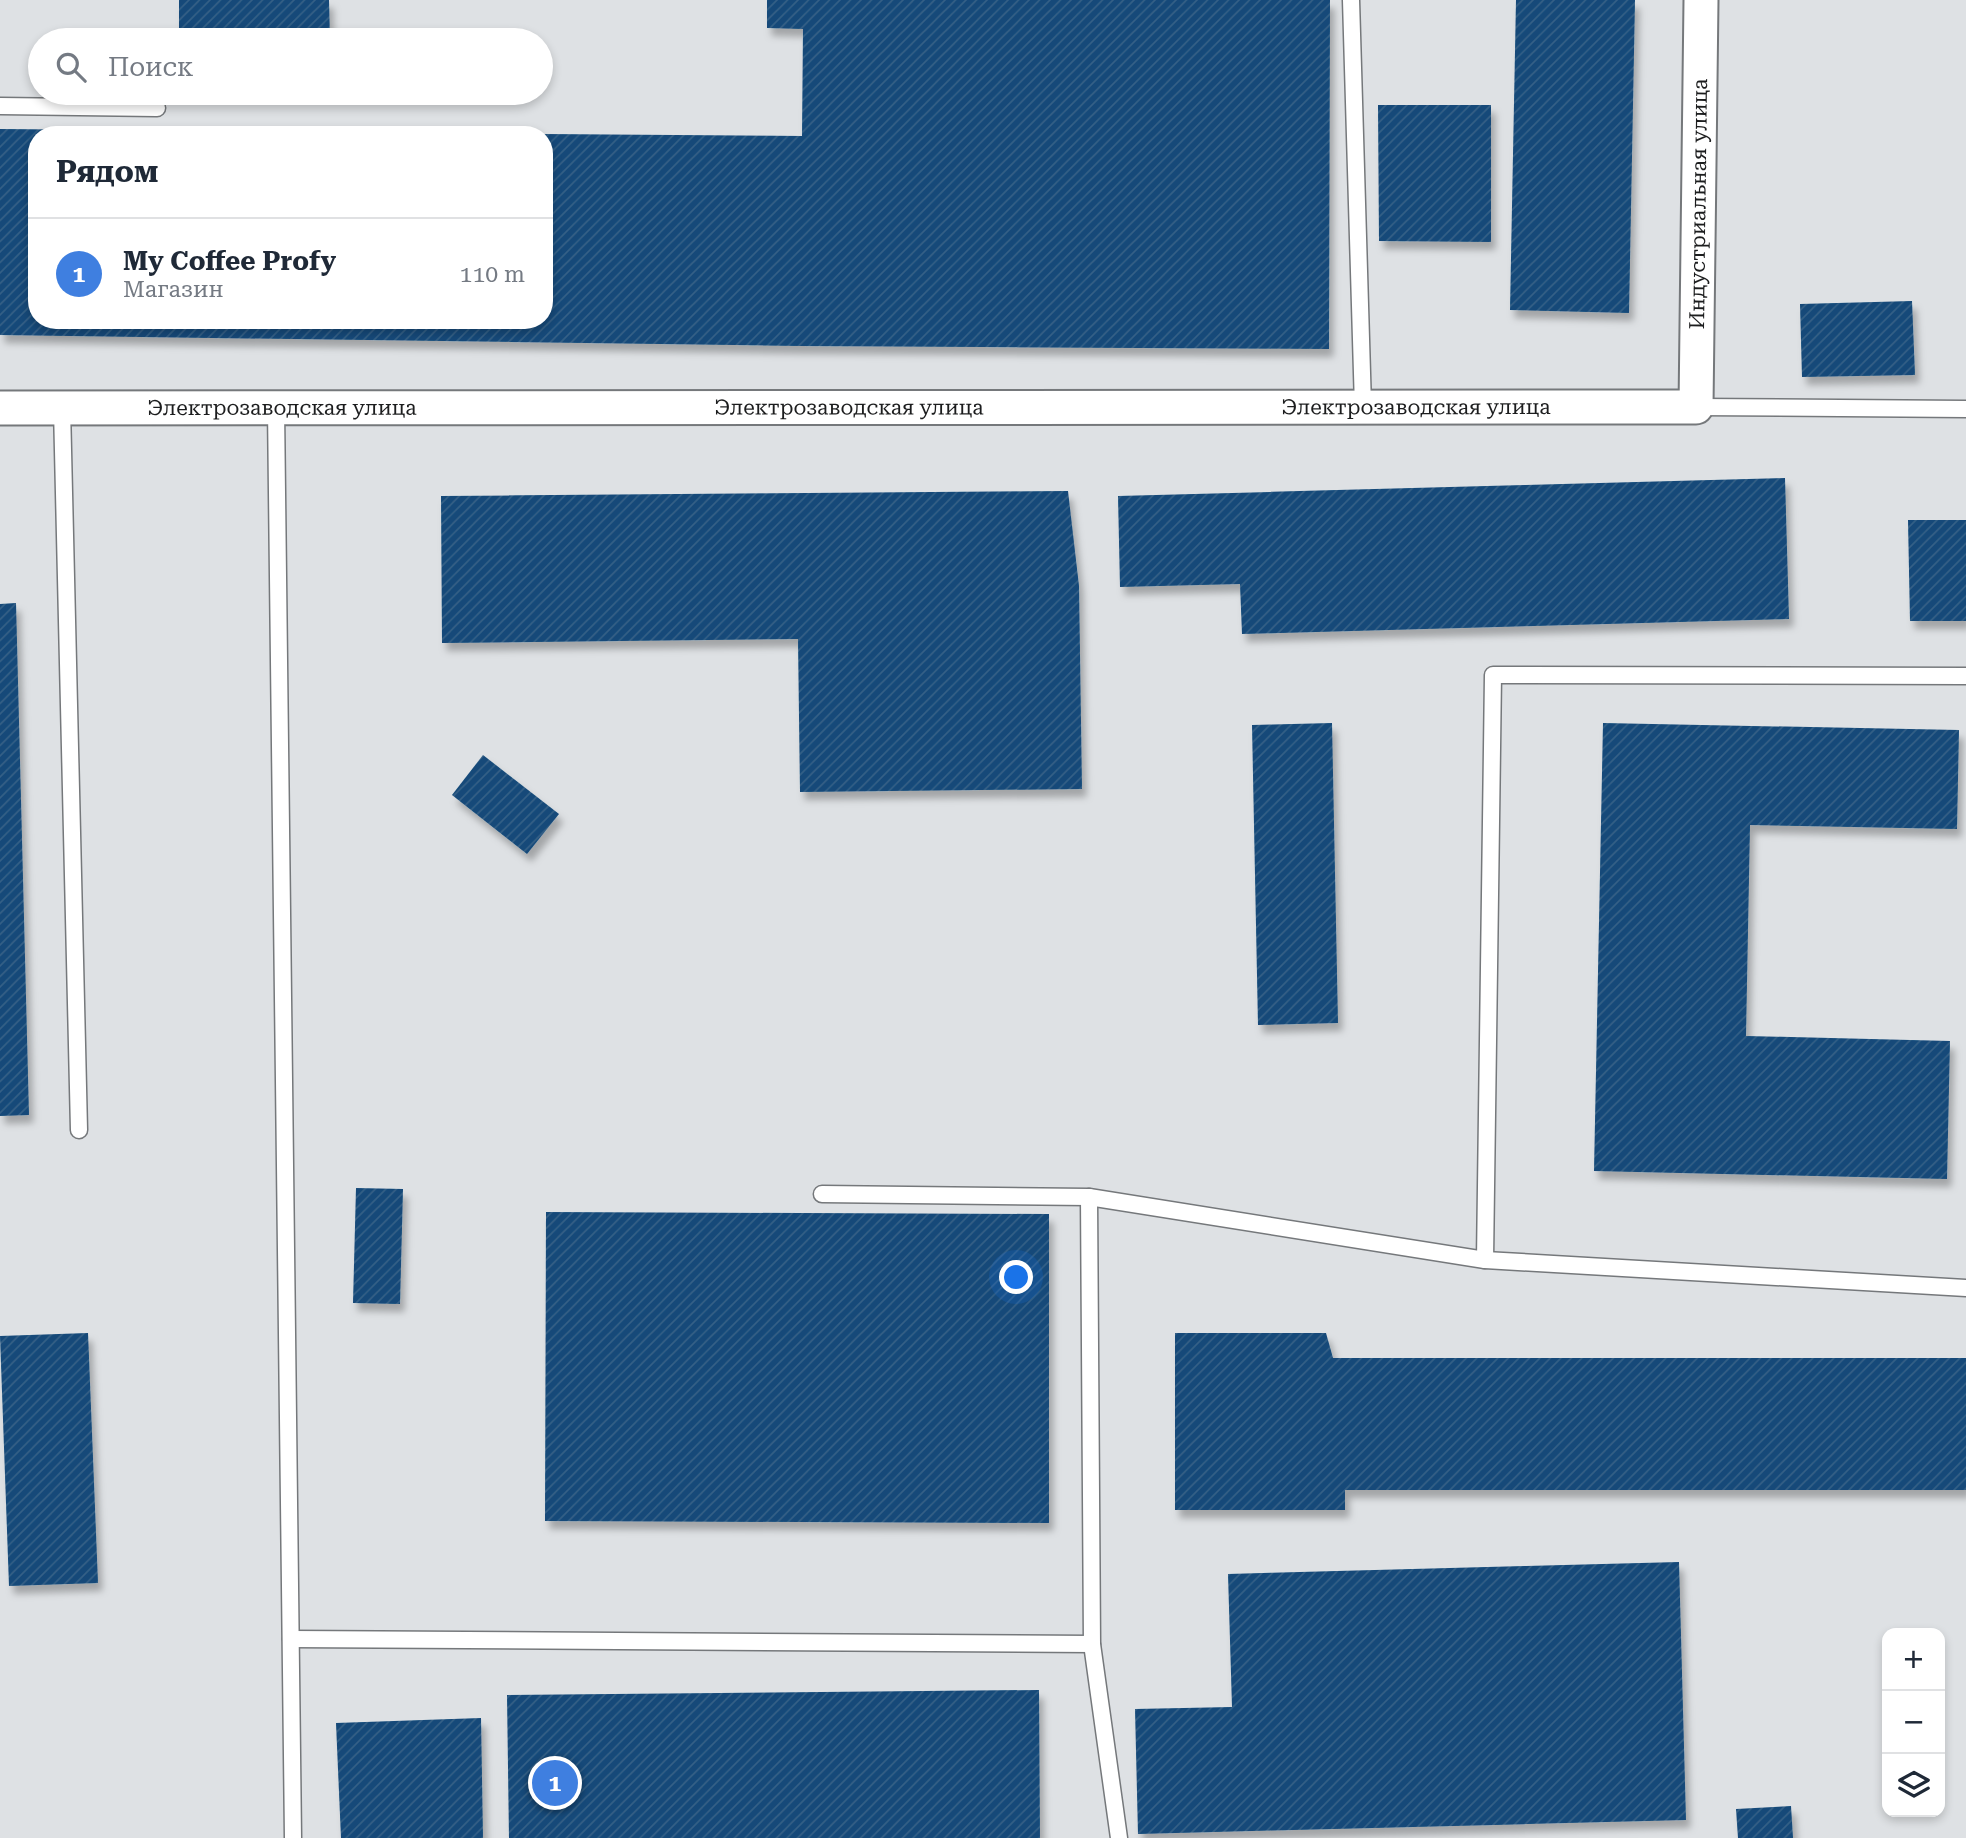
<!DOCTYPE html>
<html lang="ru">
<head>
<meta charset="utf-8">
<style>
  body { margin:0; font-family:"Roboto Serif",serif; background:#f6f6f7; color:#1f2937 }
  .controls { position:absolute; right:21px; bottom:21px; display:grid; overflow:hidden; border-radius:14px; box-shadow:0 4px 10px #0003 }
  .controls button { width:63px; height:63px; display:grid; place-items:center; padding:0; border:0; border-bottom:2px solid #e0e1e3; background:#fff; color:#1f2937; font:35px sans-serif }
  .you { position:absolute; left:1017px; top:1278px; width:24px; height:24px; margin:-18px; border:5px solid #fff; border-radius:50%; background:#1a73e8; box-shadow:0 0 0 10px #1a73e833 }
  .badge { display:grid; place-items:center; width:46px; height:46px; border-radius:50%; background:#b45309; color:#fff; font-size:23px; font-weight:700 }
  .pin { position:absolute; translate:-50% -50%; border:4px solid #fff; box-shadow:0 2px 7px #0006 }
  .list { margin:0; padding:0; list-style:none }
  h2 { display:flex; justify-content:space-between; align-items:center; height:91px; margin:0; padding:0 28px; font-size:30px }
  h2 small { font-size:23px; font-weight:400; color:#747a83 }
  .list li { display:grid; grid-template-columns:46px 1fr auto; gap:21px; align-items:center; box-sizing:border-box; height:112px; padding:0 28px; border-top:2px solid #e0e1e3 }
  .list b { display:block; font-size:26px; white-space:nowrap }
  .list p { margin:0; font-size:23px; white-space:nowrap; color:#747a83 }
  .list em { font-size:23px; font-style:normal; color:#747a83 }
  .icon { flex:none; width:38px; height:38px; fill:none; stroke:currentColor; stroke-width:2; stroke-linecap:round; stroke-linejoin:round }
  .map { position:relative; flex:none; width:1966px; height:1838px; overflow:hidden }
  .search { position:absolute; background:#fff; box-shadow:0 4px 10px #0003; left:28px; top:28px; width:525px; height:77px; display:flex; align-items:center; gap:18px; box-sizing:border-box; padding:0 24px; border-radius:38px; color:#747a83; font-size:26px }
  .panel { position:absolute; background:#fff; box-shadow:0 4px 10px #0003; left:28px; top:126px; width:525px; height:203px; border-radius:28px }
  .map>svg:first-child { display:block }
</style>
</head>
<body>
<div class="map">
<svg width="1966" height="1838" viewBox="0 0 1966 1838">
  <defs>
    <pattern id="building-hatch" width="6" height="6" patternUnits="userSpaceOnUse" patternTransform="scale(1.75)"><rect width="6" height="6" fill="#134979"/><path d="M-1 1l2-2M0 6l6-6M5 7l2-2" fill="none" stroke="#356086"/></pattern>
    <filter id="shadow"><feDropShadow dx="4.5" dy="8" stdDeviation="3.5" flood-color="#0004"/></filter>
  </defs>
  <rect width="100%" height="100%" fill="#dee1e4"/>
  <g fill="url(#building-hatch)" filter="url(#shadow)">
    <path d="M 179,0 L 329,0 L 330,40 L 179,40 Z"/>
    <path d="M 767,0 L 1330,0 L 1329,349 L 801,346 L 0,335 L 0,129 L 372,132 L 372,135 L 37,135 L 37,320 L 544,320 L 544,134 L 802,136 L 803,29 L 767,28 Z"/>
    <path d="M 1516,0 L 1635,0 L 1629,313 L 1510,310 Z"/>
    <path d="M 1378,105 L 1491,105 L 1491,242 L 1379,241 Z"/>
    <path d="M 1912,301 L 1915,375 L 1802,377 L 1800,304 Z"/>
    <path d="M 1785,478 L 1789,619 L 1242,634 L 1240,584 L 1120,587 L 1118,496 Z"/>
    <path d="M 1068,491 L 1079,586 L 1082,789 L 800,792 L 798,639 L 442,643 L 441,496 Z"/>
    <path d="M 1908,520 L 1966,520 L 1966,621 L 1910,621 Z"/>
    <path d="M 16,603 L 29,1115 L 0,1116 L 0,604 Z"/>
    <path d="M 1332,723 L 1338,1023 L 1258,1025 L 1252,725 Z"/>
    <path d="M 1603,723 L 1959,730 L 1957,829 L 1750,825 L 1746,1036 L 1950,1041 L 1947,1179 L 1594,1171 Z"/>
    <path d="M 483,755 L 559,814 L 527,854 L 452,795 Z"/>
    <path d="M 356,1188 L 403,1189 L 400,1304 L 353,1303 Z"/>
    <path d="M 546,1212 L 1049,1214 L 1049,1523 L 545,1521 Z"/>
    <path d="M 88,1333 L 98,1583 L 9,1586 L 0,1336 Z"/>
    <path d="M 1175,1333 L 1326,1333 L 1333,1358 L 1966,1358 L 1966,1490 L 1345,1490 L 1345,1510 L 1175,1510 Z"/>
    <path d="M 1679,1562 L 1686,1820 L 1138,1834 L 1135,1709 L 1232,1707 L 1228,1574 Z"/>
    <path d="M 1039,1690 L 1040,1838 L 509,1838 L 507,1695 Z"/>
    <path d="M 481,1718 L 483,1838 L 341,1838 L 336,1723 Z"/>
    <path d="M 1791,1806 L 1793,1838 L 1738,1838 L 1736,1809 Z"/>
  </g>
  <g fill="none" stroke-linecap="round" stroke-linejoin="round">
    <defs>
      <g id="lane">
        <path d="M 1351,0 L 1363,407"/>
        <path d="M 0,106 L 157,108"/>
        <path d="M 1696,407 L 1966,409"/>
        <path d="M 62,408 L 79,1130"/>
        <path d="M 276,408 L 293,1838"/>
        <path d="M 822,1194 L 1089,1197 L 1485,1260 L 1966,1288"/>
        <path d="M 1089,1197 L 1092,1644 L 1119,1838"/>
        <path d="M 1485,1260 L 1493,675 L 1966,676"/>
        <path d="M 291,1639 L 1092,1644"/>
      </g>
      <g id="street">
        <path id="s1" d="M 0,408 L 1696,407 L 1701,0"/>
      </g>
    </defs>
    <use href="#lane" stroke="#75787b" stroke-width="19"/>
    <use href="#street" stroke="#75787b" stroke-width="37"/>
    <use href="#lane" stroke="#fff" stroke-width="16"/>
    <use href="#street" stroke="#fff" stroke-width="33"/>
  </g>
  <g text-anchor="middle" stroke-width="7" stroke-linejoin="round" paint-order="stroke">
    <g font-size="21" fill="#1c1d1e" stroke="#dee1e4">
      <text dy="7" stroke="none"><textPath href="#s1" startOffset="1899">Индустриальная улица</textPath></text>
      <text dy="7" stroke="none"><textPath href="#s1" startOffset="849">Электрозаводская улица</textPath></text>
      <text dy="7" stroke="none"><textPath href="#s1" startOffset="1416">Электрозаводская улица</textPath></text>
      <text dy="7" stroke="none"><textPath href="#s1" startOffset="282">Электрозаводская улица</textPath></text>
    </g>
  </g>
</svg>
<div class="controls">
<button>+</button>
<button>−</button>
<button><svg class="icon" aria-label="layers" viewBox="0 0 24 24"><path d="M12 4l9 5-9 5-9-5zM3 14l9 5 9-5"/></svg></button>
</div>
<div class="you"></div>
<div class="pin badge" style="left:555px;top:1783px;background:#3f7fe0">1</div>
<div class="search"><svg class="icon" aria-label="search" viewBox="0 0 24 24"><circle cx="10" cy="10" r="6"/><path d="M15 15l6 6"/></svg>Поиск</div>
<section class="panel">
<h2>Рядом<small></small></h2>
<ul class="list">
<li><span class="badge" style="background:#3f7fe0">1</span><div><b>My Coffee Profy</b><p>Магазин</p></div><em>110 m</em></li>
</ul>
</section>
</div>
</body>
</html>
